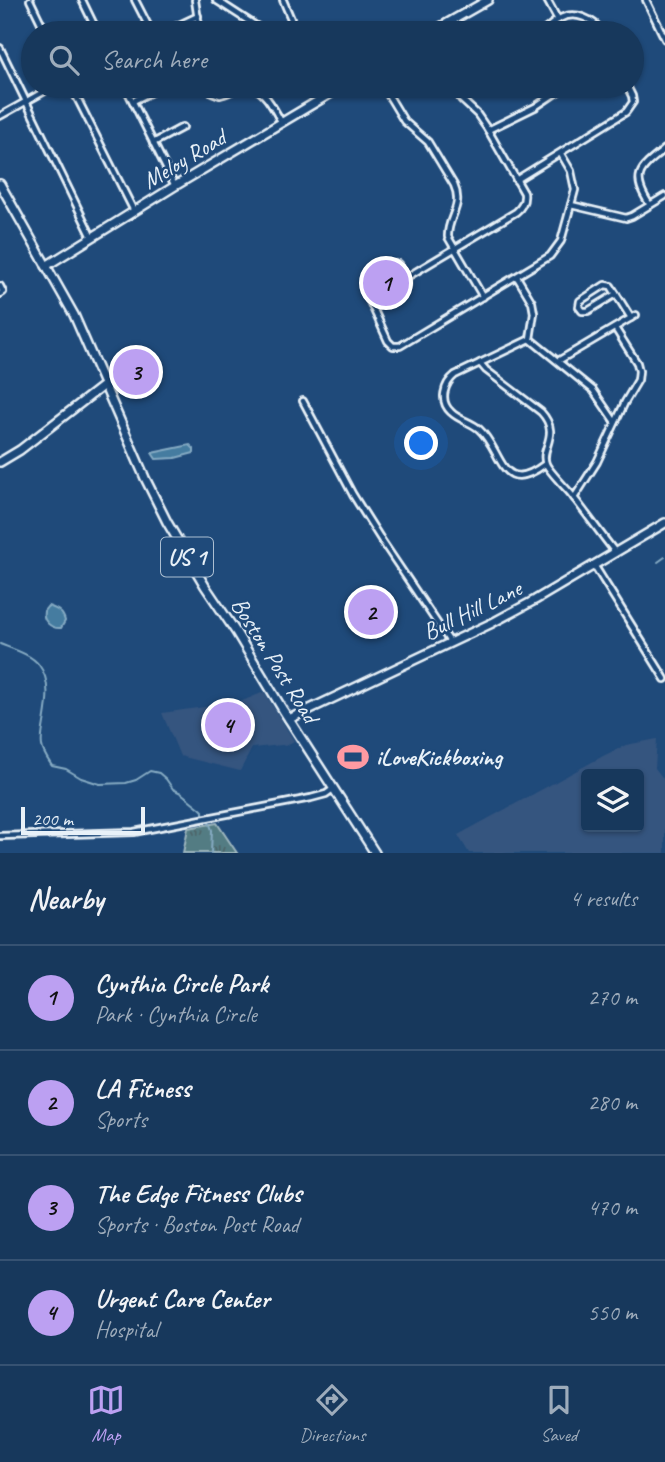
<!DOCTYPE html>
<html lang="en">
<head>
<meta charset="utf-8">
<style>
  body { margin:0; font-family:Caveat,sans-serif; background:#203f62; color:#f1f3f6 }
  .controls { position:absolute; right:21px; bottom:21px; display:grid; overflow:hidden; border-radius:7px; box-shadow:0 2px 5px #0004 }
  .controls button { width:63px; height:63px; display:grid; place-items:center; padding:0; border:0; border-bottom:2px solid #365272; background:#17385c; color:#f1f3f6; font:35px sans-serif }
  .scale { position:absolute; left:21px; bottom:18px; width:124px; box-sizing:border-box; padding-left:7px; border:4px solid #e8f1f8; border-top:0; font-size:19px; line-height:24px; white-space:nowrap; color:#e8f1f8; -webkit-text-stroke:5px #1f4a7a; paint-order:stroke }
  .you { position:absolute; left:422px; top:444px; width:24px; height:24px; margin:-18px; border:5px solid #fff; border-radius:50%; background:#1a73e8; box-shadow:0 0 0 10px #1a73e833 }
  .badge { display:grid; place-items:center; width:46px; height:46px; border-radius:50%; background:#bca0f2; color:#111; font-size:23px; font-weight:700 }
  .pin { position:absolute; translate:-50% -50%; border:4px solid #fff; box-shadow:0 2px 7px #0006 }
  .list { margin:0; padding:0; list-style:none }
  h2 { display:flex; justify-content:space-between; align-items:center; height:91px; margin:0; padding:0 28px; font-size:30px }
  h2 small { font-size:23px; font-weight:400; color:#9eacbb }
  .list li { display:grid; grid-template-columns:46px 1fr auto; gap:21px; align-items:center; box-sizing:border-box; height:105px; padding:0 28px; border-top:2px solid #365272 }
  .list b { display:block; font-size:26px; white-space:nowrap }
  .list p { margin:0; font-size:23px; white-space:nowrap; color:#9eacbb }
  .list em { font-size:23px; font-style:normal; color:#9eacbb }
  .icon { flex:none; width:38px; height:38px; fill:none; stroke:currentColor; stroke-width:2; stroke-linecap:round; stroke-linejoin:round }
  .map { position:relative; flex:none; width:665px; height:853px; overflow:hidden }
  .search { position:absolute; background:#17385c; box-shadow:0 2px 5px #0004; left:21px; right:21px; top:21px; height:77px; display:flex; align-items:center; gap:18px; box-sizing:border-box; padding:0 24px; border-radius:38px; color:#9eacbb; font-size:26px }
  .sheet { height:511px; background:#17385c }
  nav { display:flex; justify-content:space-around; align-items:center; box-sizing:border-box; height:98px; border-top:2px solid #365272; background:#17385c; font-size:19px; color:#9eacbb }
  nav a { display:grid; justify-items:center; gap:4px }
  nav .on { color:#bca0f2 }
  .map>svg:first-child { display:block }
</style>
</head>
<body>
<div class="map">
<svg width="665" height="853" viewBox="0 0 665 853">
  <defs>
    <pattern id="grass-tufts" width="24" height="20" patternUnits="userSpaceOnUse" patternTransform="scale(1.75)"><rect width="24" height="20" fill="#537c83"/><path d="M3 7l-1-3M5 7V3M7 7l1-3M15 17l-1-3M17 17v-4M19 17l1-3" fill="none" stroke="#4d6569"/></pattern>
    <pattern id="park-dots" width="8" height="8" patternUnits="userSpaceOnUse" patternTransform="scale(1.75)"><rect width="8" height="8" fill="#537c83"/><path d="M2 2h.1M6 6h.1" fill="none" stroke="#4d6569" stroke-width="1.8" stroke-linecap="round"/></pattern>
  </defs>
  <rect width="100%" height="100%" fill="#1f4a7a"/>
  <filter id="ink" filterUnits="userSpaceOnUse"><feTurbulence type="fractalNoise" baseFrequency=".0143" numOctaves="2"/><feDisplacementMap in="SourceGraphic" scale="14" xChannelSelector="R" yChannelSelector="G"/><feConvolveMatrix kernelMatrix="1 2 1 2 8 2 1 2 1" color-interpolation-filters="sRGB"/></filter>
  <g filter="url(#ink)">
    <g fill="#35557f" fill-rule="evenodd">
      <path d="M 264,692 L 294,741 L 285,746 L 282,745 L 252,748 L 240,771 L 180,756 L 162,713 L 240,702 Z"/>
      <path d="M 657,739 L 655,768 L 665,781 L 665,853 L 469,853 L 458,835 L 605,755 L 626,745 ZM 639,774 L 639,827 L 586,827 L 586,774 Z"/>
    </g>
    <path fill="url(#grass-tufts)" stroke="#9eb6be" stroke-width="2" d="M 217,823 L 237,853 L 183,853 L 188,828 Z"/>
    <path fill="url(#park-dots)" stroke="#9eb6be" stroke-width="2" d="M 392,267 C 400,268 406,277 404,284 L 378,301 C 370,300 365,290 367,282 Z"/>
    <g fill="#447ca0" stroke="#86abc3" stroke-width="2">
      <path d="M 190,445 L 194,449 L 194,453 L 175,458 L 156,459 L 152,453 Z"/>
      <path d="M 48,606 C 57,609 63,612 65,621 L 61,628 C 51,629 42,621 44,611 Z"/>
    </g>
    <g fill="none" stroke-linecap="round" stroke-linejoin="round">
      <g stroke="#86abc3" stroke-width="2">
        <path d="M 658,562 L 665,557"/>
        <path d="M 0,644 C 12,649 31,654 39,665 C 53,683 46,709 43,729 C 42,735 41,741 42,746 C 43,753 48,760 52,766 L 66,769 L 81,778 L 100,784 L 126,783 L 136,780 L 150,771 L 159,773 L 166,779 L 173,789 L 181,793 L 201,809 L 203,811 L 203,817"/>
        <path d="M 205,820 L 209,822 L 212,830 L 211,853"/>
      </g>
      <defs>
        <g id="street">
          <path d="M 30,0 L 46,33"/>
          <path d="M 82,0 L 98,33"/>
          <path d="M 135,0 L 152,33"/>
          <path d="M 195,0 L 200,33"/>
          <path d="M 216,0 L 267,33"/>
          <path d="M 283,0 L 291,19 L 289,33"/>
          <path d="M 547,0 L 558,20"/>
          <path d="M 646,0 L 665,39"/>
          <path d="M 162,33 L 198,16"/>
          <path d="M 541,33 C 547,29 552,23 559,19 C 575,10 594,19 603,33"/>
          <path d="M 0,48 L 92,237"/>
          <path d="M 71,86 L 134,211"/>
          <path d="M 125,86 L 175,186"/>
          <path d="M 208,86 L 212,92 L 220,95 C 227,94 234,89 242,87 C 263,83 273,108 282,123"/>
          <path d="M 329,86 L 333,92"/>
          <path d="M 383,86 L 404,121 L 428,142 L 454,185 C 464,207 447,217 448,237 L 483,297"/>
          <path d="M 133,101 L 159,88 L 167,86"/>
          <path d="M 0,116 L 54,86"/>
          <path d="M 488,130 L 535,107 L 566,86"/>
          <path d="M 153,143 L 183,127"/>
          <path d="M 516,180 L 626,112 L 633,102 L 632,96 L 627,86"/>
          <path d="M 571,205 L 626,218 L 632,216 L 665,196"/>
          <path d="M 650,205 C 630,175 640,169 665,149"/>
          <path d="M 407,277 L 516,212 C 522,207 525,201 524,193 L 488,130 L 477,114 L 461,99 L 453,86"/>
          <path d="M 517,277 L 532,302 L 534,313 L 530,339 L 593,390 L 615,422"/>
          <path d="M 605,285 L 611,286 L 616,294 L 588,311 L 582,311 L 579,307 L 580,301 Z"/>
          <path d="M 0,286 L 3,292 L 0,294"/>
          <path d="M 616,294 L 631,318"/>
          <path d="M 373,307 L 403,290 L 407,285 L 407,278 L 398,264 L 390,264 L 366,279 L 364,283 L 364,288 L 388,341 L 393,346 L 400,346 L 550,256 L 561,241 L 575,190 L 571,171 L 561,154"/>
          <path d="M 530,339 L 455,375 C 444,384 439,401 451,412 C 459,420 471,422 479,429 C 503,450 500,498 545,464"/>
          <path d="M 558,361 L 636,315"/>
          <path d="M 480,363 L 486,370 L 541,412 C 562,435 539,448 546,464 C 549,471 565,487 571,494 C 586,513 600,533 615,552"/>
          <path d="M 303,401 L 353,495 L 382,541 L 450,642"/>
          <path d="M 574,498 L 597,462 L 625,402 L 638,380 L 639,371 L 637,363 L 615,328"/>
          <path d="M 594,565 L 665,679"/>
          <path d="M 0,836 L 134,832 L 311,798 L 326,794 L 333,789"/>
        </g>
        <g id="secondary">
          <path d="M 430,33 L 488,0"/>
          <path d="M 46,266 L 175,186 L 343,86"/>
          <path d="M 0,462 L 20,450 L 104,385"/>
          <path d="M 289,719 L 492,623 L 535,600 L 665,523"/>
        </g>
        <path id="primary" d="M 0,184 L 74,315 L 145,478 L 167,522 L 205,586 L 236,632 L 283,710 L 375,853"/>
      </defs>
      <use href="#street" stroke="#e8f1f8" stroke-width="10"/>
      <use href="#secondary" stroke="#e8f1f8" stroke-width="12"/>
      <use href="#primary" stroke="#e8f1f8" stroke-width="12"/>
      <use href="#street" stroke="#1f4a7a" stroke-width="4.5"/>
      <use href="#secondary" stroke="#1f4a7a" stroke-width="7"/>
      <use href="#primary" stroke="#1f4a7a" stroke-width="7"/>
    </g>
  </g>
  <defs>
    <symbol id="stadium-bare" viewBox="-9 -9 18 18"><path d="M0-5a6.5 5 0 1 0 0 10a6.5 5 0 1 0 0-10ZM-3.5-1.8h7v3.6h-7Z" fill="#ff9aa2" stroke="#1f4a7a" stroke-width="2.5" paint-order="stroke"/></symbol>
  </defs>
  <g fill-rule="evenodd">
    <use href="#stadium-bare" x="331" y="735" width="44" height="44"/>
  </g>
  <g text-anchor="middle" stroke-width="5" stroke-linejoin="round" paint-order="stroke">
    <rect fill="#1f4a7a" stroke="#acbfd2" stroke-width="2" x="161" y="537.5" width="52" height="39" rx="5"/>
    <g font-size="23" font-weight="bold" fill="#e8f1f8">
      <text x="187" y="565">US 1</text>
    </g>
    <g font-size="24" fill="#e8f1f8" stroke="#1f4a7a">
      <text transform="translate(184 159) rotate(-31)" y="8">Meloy Road</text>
      <text transform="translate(472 610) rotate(-26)" y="8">Bull Hill Lane</text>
      <text transform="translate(275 660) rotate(58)" y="8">Boston Post Road</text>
    </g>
    <g font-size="24" font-weight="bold" fill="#e8f1f8" stroke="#1f4a7a" text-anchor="start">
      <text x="376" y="765">iLoveKickboxing</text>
    </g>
  </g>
</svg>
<div class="controls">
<button><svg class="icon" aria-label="layers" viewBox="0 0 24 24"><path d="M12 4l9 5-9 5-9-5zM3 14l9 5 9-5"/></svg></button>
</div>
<div class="scale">200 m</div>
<div class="you"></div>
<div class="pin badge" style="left:386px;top:283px">1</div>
<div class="pin badge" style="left:371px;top:612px">2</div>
<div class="pin badge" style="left:136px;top:372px">3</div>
<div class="pin badge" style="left:228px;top:725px">4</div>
<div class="search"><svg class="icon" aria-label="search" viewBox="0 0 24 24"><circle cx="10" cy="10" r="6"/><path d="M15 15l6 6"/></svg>Search here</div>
</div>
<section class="sheet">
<h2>Nearby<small>4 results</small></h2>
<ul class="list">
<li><span class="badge">1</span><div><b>Cynthia Circle Park</b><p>Park · Cynthia Circle</p></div><em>270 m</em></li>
<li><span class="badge">2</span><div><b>LA Fitness</b><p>Sports</p></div><em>280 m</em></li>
<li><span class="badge">3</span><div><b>The Edge Fitness Clubs</b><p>Sports · Boston Post Road</p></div><em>470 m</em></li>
<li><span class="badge">4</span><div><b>Urgent Care Center</b><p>Hospital</p></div><em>550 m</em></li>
</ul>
</section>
<nav>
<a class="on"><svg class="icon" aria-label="map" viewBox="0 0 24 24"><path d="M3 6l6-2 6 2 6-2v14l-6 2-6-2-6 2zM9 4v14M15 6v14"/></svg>Map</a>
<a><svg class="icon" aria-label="directions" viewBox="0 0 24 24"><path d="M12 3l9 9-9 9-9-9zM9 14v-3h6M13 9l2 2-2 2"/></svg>Directions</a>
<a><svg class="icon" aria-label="saved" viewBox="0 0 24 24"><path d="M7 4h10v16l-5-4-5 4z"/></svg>Saved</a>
</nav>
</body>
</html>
